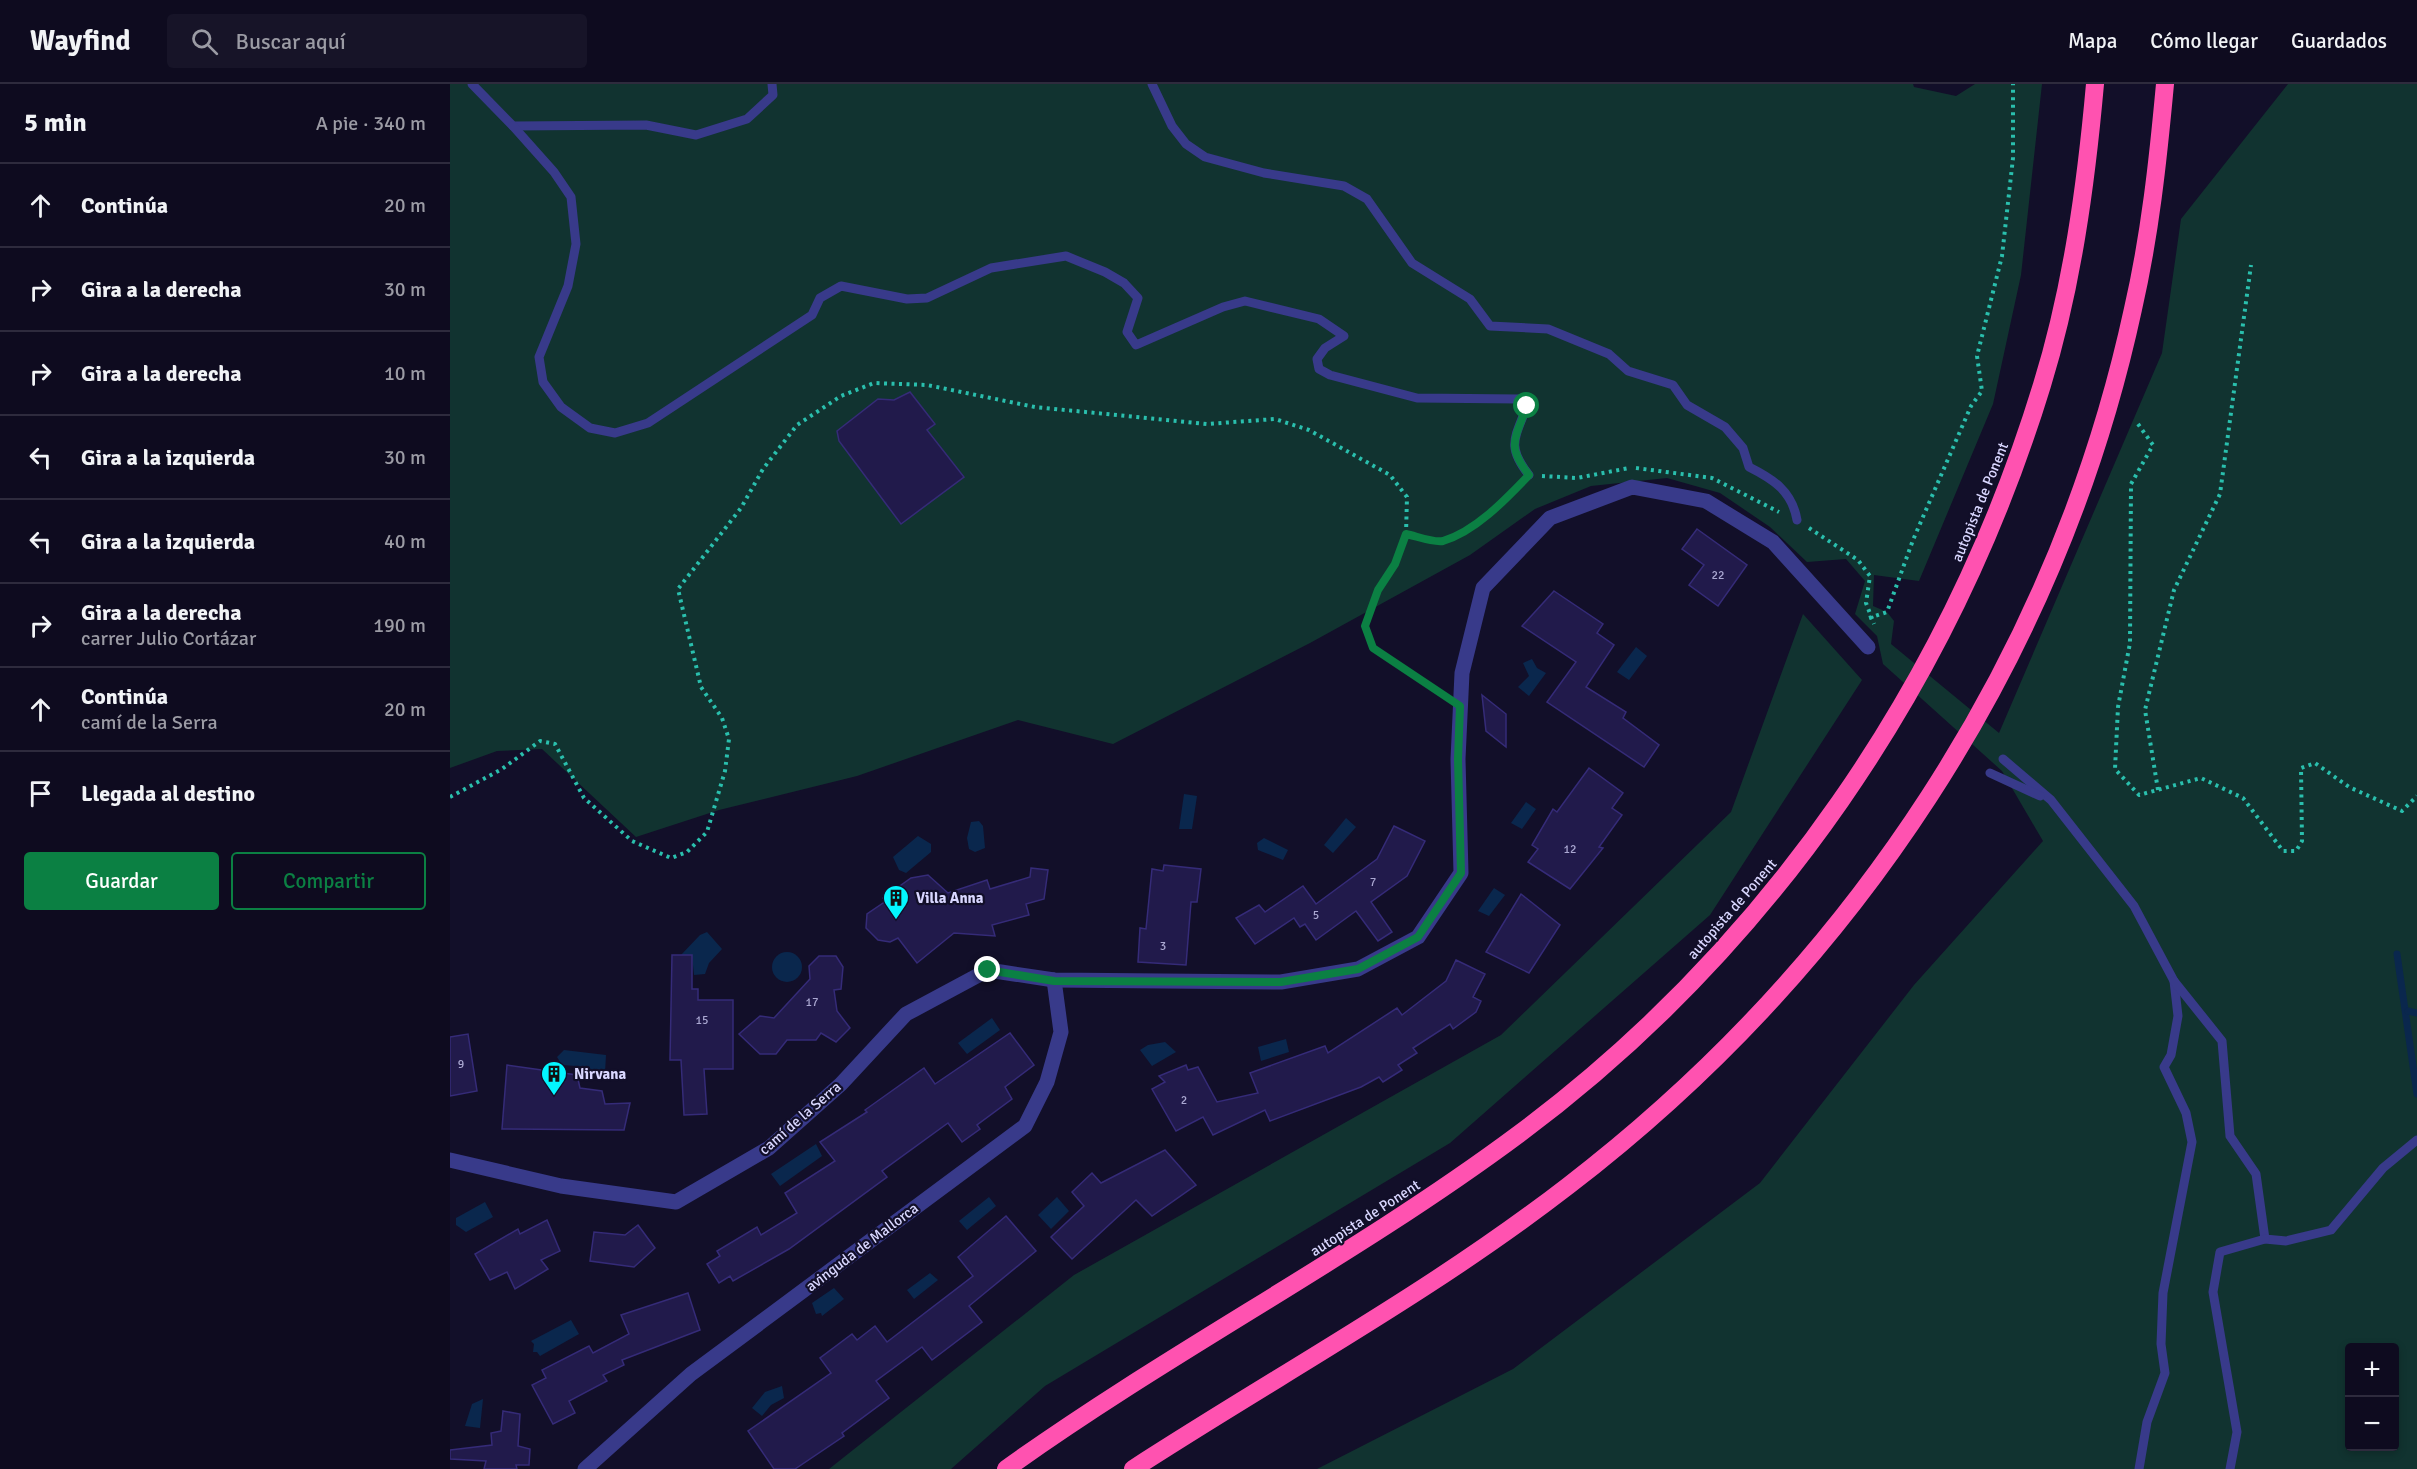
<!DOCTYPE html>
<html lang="es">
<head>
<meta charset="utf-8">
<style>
  body { margin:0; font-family:Signika,sans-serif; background:#171428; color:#f1f3f6 }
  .controls { position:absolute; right:18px; bottom:18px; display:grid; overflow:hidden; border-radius:6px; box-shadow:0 3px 9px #0003 }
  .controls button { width:54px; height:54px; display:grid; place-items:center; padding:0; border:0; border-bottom:2px solid #2e2b3d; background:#0e0b1f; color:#f1f3f6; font:30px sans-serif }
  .stop { position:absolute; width:18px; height:18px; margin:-14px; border:4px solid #0b8043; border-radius:50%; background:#fff }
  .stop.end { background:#0b8043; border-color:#fff; box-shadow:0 2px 6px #0008 }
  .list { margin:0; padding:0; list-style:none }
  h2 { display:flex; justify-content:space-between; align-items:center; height:78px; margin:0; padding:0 24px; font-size:26px }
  h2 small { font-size:20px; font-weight:400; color:#9b9ba4 }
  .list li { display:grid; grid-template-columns:39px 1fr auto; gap:18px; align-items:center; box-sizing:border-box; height:84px; padding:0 24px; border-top:2px solid #2e2b3d }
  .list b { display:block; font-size:22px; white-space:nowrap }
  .list p { margin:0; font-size:20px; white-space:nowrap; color:#9b9ba4 }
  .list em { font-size:20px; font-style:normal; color:#9b9ba4 }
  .actions { display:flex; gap:12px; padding:18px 24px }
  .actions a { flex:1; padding:14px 0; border:2px solid #0b8043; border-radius:6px; text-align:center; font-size:21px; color:#0b8043 }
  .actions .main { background:#0b8043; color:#fff }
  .icon { flex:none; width:33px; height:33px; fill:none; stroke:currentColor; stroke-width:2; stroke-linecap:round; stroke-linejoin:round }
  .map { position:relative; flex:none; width:1967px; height:1385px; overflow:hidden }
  header { display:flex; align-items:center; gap:36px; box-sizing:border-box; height:84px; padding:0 30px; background:#0e0b1f; border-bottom:2px solid #2e2b3d }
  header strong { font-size:28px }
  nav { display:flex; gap:33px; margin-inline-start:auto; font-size:21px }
  .search { width:420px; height:54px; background:#171428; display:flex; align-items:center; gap:15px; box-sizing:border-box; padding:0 21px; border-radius:6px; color:#9b9ba4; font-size:22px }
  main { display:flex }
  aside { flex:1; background:#0e0b1f }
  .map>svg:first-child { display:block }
</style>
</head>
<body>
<header>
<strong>Wayfind</strong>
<div class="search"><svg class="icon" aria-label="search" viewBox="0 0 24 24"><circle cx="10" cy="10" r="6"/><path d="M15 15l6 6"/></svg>Buscar aquí</div>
<nav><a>Mapa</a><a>Cómo llegar</a><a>Guardados</a></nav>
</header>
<main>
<aside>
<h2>5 min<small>A pie · 340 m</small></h2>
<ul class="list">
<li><svg class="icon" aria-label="ahead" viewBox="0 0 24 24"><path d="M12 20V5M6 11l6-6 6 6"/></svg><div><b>Continúa</b></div><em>20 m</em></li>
<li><svg class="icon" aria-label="right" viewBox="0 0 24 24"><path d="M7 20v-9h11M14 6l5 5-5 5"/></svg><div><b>Gira a la derecha</b></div><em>30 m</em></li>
<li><svg class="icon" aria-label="right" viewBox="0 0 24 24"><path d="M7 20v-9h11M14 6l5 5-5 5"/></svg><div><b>Gira a la derecha</b></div><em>10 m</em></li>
<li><svg class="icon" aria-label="left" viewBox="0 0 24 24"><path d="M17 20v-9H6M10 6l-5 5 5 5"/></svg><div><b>Gira a la izquierda</b></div><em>30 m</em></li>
<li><svg class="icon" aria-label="left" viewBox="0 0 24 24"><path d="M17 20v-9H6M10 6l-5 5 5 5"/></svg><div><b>Gira a la izquierda</b></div><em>40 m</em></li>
<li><svg class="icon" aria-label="right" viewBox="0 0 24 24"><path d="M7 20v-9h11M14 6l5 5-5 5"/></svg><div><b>Gira a la derecha</b><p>carrer Julio Cortázar</p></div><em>190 m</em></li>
<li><svg class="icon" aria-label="ahead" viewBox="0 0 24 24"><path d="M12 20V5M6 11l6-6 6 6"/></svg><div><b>Continúa</b><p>camí de la Serra</p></div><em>20 m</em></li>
<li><svg class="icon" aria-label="arrive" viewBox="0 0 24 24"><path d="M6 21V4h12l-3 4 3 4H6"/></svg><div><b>Llegada al destino</b></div></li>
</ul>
<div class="actions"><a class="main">Guardar</a><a>Compartir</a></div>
</aside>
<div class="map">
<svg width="1967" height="1385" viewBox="0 0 1967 1385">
  <rect width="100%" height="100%" fill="#120f29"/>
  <g fill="#113330" fill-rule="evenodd">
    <path d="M 0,0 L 1463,0 L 1464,3 L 1506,12 L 1525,0 L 1592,0 L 1571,191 L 1543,320 L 1469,497 L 1424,491 L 1423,522 L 1437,528 L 1444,537 L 1441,560 L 1549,649 L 1712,269 L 1731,135 L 1838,0 L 1967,0 L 1967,1385 L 867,1385 L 1063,1285 L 1310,1099 L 1464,901 L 1593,757 L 1552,687 L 1433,580 L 1427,552 L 1405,530 L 1415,497 L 1396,475 L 1357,478 L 1320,443 L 1270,409 L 1217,394 L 1141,402 L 1085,425 L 1020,471 L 860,559 L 663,660 L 568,636 L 407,692 L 269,726 L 186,753 L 92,665 L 47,667 L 0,684 ZM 1900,1264 L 1944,1264 L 1944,1362 L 1900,1362 Z"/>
    <path d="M 1353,530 L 1412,596 L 1260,831 L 1000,1059 L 595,1302 L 501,1385 L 379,1385 L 624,1191 L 1051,951 L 1281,728 Z"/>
  </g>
  <g fill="#0a274d">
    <path d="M 1186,563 L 1197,572 L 1179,596 L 1167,588 Z"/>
    <path d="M 1082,575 L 1087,584 L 1096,589 L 1079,612 L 1068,603 L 1079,592 L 1073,579 Z"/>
    <path d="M 734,710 L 747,712 L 742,745 L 729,745 Z"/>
    <path d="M 1076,718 L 1086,725 L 1072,745 L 1061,739 Z"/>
    <path d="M 896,734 L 906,743 L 883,769 L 874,761 Z"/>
    <path d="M 529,737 L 533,742 L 535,764 L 525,768 L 519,765 L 517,754 L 521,738 Z"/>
    <path d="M 468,752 L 481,760 L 481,768 L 456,789 L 449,786 L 443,773 Z"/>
    <path d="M 814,754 L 838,766 L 833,776 L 808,766 L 807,759 Z"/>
    <path d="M 1044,804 L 1055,811 L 1039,832 L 1028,827 Z"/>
    <path d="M 257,848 L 272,865 L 259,879 L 255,890 L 244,891 L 242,871 L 231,871 L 250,851 Z"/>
    <circle cx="337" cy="883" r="15"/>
    <path d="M 542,934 L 550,946 L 517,970 L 508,959 Z"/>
    <path d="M 836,955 L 839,968 L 811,977 L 808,963 Z"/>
    <path d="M 715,958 L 726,968 L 702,982 L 690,966 L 698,961 Z"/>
    <path d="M 114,966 L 156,971 L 155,989 L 139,988 L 140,983 L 112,981 L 107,973 Z"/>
    <path d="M 366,1060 L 372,1072 L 330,1102 L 321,1090 Z"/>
    <path d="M 539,1113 L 546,1122 L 517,1146 L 509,1137 Z"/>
    <path d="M 607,1113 L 619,1127 L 601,1145 L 588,1131 Z"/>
    <path d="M 35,1118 L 43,1133 L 16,1148 L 6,1141 L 6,1134 Z"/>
    <path d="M 480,1189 L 488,1196 L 464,1215 L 457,1206 Z"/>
    <path d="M 384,1204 L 394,1215 L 372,1232 L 371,1229 L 366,1230 L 362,1219 Z"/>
    <path d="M 121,1236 L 129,1250 L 90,1272 L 87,1268 L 83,1268 L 84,1260 L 81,1257 Z"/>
    <path d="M 332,1302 L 334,1314 L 321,1321 L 312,1332 L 302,1324 L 315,1308 Z"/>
    <path d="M 33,1315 L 30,1344 L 15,1342 L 22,1320 Z"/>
  </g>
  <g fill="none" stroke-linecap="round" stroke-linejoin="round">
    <g stroke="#0a274d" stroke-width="7">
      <path d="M 1947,870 L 1967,1010"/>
      <path d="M 1958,927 L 1967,929"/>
    </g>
  </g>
  <g fill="#211a4b" stroke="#352b78" stroke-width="1.5">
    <path d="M 460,308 L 485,340 L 477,346 L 514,393 L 451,440 L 389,357 L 387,347 L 428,315 L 444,316 Z"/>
    <path d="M 1247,445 L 1297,481 L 1268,522 L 1239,501 L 1254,481 L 1232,465 Z"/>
    <path d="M 1104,507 L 1153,540 L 1147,549 L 1164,561 L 1136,603 L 1176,628 L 1173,634 L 1209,661 L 1194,683 L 1097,618 L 1126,578 L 1072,542 Z"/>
    <path d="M 1032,611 L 1056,630 L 1056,663 L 1036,647 Z"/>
    <path d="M 1139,684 L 1173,709 L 1162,724 L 1172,731 L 1149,763 L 1153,764 L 1120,805 L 1078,778 L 1088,765 L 1082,761 L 1103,725 L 1107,728 Z"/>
    <path d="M 944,742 L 975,757 L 957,792 L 921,818 L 942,848 L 928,857 L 906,827 L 866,856 L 855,840 L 850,843 L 844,834 L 805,860 L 786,834 L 809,821 L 815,828 L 853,802 L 866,820 L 927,775 Z"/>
    <path d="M 714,781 L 751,785 L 747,818 L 741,818 L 736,881 L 688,878 L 690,844 L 696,845 L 702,785 L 713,787 Z"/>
    <path d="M 581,784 L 598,786 L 594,815 L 576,820 L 579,831 L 542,841 L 545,852 L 504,849 L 467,879 L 448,854 L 440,858 L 428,856 L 416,844 L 417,830 L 436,817 L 433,814 L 461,794 L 478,791 L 498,809 L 537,796 L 540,805 L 580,793 Z"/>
    <path d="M 1071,810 L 1110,841 L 1079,889 L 1036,868 Z"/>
    <path d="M 222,871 L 242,871 L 242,905 L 248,905 L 248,916 L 283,916 L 283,985 L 254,985 L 257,1030 L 234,1031 L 231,976 L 220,976 Z"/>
    <path d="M 369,872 L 386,872 L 393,883 L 391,905 L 384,906 L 387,927 L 400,944 L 386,958 L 371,949 L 366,956 L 337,956 L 326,970 L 310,970 L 289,950 L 310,932 L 324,934 L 360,895 L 359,882 Z"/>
    <path d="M 1006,876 L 1035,890 L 1023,913 L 1031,917 L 1026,928 L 1003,945 L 1000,940 L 963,964 L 967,969 L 948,981 L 952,986 L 933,998 L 929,993 L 911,1003 L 820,1037 L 815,1026 L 763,1051 L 753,1033 L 726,1047 L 702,1005 L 715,998 L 709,992 L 736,981 L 738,986 L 748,983 L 767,1018 L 808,1009 L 800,989 L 875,962 L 878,969 L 947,924 L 952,931 L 996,897 Z"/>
    <path d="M 560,949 L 584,981 L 555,1003 L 562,1015 L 527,1041 L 530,1045 L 512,1058 L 498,1039 L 432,1087 L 437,1093 L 339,1165 L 283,1197 L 280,1192 L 269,1199 L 257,1180 L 270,1172 L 267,1167 L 307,1143 L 311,1151 L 347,1129 L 335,1109 L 385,1077 L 370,1058 L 417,1028 L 415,1026 L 474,984 L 485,1000 Z"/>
    <path d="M 18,950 L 27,1007 L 0,1012 L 0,953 Z"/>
    <path d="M 57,981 L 127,991 L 130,1004 L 152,1007 L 155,1020 L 180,1019 L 174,1046 L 52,1045 Z"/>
    <path d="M 715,1066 L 746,1101 L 702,1132 L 686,1116 L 622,1175 L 601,1153 L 634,1122 L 622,1108 L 642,1089 L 651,1099 Z"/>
    <path d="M 556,1132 L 586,1167 L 519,1222 L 532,1238 L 482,1276 L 472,1263 L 426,1297 L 439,1314 L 392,1349 L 394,1352 L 345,1385 L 324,1385 L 298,1347 L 381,1289 L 370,1274 L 402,1250 L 407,1256 L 425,1242 L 437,1258 L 523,1192 L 508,1173 Z"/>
    <path d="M 97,1136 L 110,1167 L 91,1176 L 98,1185 L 65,1205 L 57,1188 L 40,1196 L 25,1170 L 68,1145 L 70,1150 Z"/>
    <path d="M 188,1141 L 205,1164 L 184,1183 L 140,1177 L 144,1148 L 175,1151 Z"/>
    <path d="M 238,1209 L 250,1246 L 172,1276 L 174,1281 L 153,1291 L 157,1297 L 119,1317 L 125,1329 L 103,1340 L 82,1301 L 96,1294 L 92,1286 L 139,1262 L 143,1269 L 179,1250 L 171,1231 Z"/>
    <path d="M 53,1327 L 70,1330 L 68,1362 L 80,1365 L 79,1381 L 66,1381 L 67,1385 L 34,1385 L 36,1377 L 0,1375 L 0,1366 L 42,1361 L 41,1349 L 51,1347 Z"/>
  </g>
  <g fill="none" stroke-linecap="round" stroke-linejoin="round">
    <g stroke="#2abfad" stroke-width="4" stroke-dasharray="3 4.5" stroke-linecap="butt">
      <path d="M 1688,340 L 1703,361 L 1681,400 L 1680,559 L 1668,623 L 1665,685 L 1689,711 L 1751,694 L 1793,714 L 1833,767 L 1846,767 L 1852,757 L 1851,684 L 1865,679 L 1899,703 L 1952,727 L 1967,712"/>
      <path d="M 1186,384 L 1262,394 L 1329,428"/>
      <path d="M 1092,392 L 1127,394 L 1179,384"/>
      <path d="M 1359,444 L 1408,476 L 1420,492 L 1416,519 L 1424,540"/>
      <path d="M 956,450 L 945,480 L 928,506 L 915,541 L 923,564 L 993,611"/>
      <path d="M 1419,534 L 1437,528 L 1463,456 L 1521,322 L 1532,307 L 1527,272 L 1552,172 L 1563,74 L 1563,0"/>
      <path d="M 1708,706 L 1695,626 L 1724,506 L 1770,410 L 1801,181"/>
      <path d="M 0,713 L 52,685 L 90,657 L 105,660 L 134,714 L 182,757 L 221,774 L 237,768 L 257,748 L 275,687 L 279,655 L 272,634 L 251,603 L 228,505 L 291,424 L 313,385 L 347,341 L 391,312 L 424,299 L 477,301 L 585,323 L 757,340 L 825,335 L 859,346 L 940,391 L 957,413 L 956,450 C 967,452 979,457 989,457 C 1008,458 1057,414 1070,400"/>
    </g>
    <g stroke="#383a8a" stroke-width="9">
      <path d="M 22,0 L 63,42 L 196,41 L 246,51 L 297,35 L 323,11 L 322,0"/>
      <path d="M 702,0 L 722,42 L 736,60 L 755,73 L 814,89 L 894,102 L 917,115 L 962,179 L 1020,215 L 1040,242 L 1098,245 L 1159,270 L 1178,287 L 1223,301 L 1237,321 L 1275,343 L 1293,364 L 1299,383 C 1323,395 1342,407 1347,436"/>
      <path d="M 63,42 L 104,88 L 121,113 L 126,160 L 118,202 L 89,273 L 93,298 L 111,323 L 140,344 L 165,349 L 198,339 L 362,231 L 370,214 L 391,202 L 457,215 L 477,214 L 541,184 L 616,172 L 655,188 L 674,199 L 688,214 L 677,248 L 686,261 L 773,223 L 795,217 L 869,235 L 894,252 L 875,264 L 867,275 L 869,285 L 880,291 L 967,314 L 1069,315 L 1077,322 C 1065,354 1056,362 1079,391"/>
      <path d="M 1553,675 L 1601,716 L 1684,822 L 1724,897 L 1728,932 L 1721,971 L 1714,983 L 1736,1029 L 1742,1058 L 1713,1209 L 1711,1260 L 1715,1289 L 1697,1338 L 1689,1385"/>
      <path d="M 1540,689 L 1590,712"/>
      <path d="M 1724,897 L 1772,957 L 1780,1052 L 1806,1090 L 1815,1155 L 1836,1157 L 1881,1146 L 1933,1084 L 1967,1056"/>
      <path d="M 1780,1385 L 1787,1348 L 1763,1208 L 1770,1168 L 1815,1155"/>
    </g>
    <g stroke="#383a8a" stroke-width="15">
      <path d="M 0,1076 L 111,1102 L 226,1118 L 319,1064 L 391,1000 L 456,930 L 538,886 L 604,896 L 831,898 L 908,885 L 968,853 L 1011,789 L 1008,675 L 1012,589 L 1033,504 L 1100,434 L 1182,403 L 1256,417 L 1323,458 L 1418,563"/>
      <path d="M 135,1385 L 241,1290 L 575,1042 L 597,998 L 611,948 L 604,896"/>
    </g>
    <g stroke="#ff52b0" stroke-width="18">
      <path d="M 556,1385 C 722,1266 905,1172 1069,1050 C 1319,864 1501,599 1592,301 C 1622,204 1636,101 1645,0"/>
      <path d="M 683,1385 C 828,1291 981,1208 1118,1102 C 1402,884 1607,576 1683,225 C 1700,151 1708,76 1715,0"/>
    </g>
  </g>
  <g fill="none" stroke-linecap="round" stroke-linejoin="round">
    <path stroke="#0b8043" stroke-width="8" d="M 538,886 L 604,897 L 831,898 L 908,885 L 968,853 L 1011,789 L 1008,675 L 1010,622 L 923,564 L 915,542 L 928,506 L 945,480 L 956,450 C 966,452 984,459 993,457 C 1026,447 1056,415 1079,391 C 1056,362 1065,355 1077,322"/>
  </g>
  <defs>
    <symbol id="building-pin" viewBox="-11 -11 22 30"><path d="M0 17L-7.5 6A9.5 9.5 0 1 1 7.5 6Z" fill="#03f6ff" stroke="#120f29"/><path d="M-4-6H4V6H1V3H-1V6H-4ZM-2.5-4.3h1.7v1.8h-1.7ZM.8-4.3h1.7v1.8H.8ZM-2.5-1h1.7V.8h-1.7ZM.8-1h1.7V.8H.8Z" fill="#111"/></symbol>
  </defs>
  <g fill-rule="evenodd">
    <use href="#building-pin" x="431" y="799" width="30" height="40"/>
    <use href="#building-pin" x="89" y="975" width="30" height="40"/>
  </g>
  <g text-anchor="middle" stroke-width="4.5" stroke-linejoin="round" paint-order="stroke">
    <g font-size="12" fill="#aba8d2">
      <text x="1268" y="495">22</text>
      <text x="1120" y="769">12</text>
      <text x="923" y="802">7</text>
      <text x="866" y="835">5</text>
      <text x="713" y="866">3</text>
      <text x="362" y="922">17</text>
      <text x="252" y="940">15</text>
      <text x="11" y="984">9</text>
      <text x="734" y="1020">2</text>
    </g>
    <g font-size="15" fill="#d9d7ff" stroke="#120f29">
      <text transform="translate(1530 418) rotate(-68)" y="5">autopista de Ponent</text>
      <text transform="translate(1282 825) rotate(-49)" y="5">autopista de Ponent</text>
      <text transform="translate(350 1034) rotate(-41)" y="5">camí de la Serra</text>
      <text transform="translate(915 1134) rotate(-33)" y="5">autopista de Ponent</text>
      <text transform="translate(412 1163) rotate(-37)" y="5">avinguda de Mallorca</text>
    </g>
    <g font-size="15" font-weight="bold" fill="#d9d7ff" stroke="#120f29" text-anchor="start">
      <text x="466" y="819">Villa Anna</text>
      <text x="124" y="995">Nirvana</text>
    </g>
  </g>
</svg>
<div class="controls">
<button>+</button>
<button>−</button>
</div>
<div class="stop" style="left:1077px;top:322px"></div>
<div class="stop end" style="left:538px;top:886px"></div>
</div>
</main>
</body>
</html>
